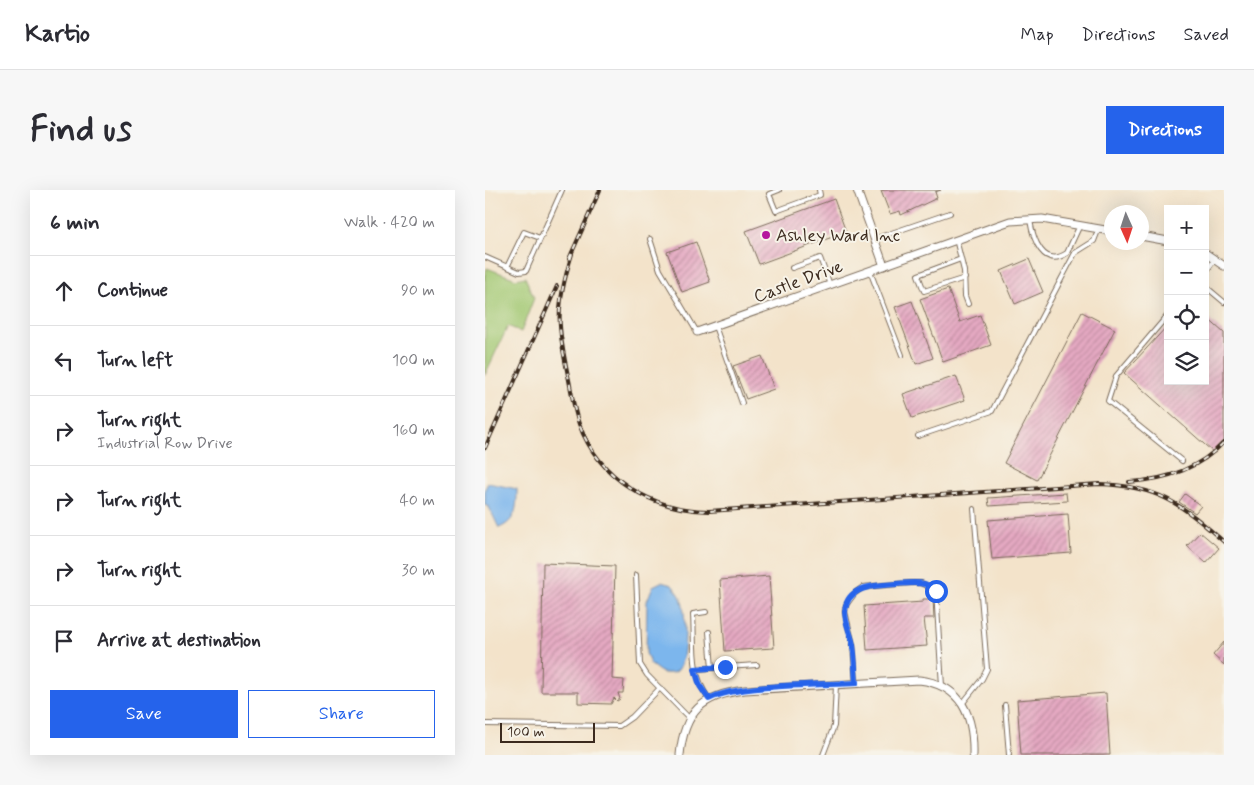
<!DOCTYPE html>
<html lang="en">
<head>
<meta charset="utf-8">
<style>
  body { margin:0; font-family:Mynerve,sans-serif; background:#f7f7f7; color:#2b2b33 }
  .controls { position:absolute; right:15px; top:15px; display:grid; overflow:hidden; border-radius:0px; box-shadow:0 5px 20px #0002 }
  .controls button { width:45px; height:45px; display:grid; place-items:center; padding:0; border:0; border-bottom:1px solid #e1e1e2; background:#fff; color:#2b2b33; font:25px sans-serif }
  .compass { position:absolute; left:619px; top:15px; width:45px; height:45px; border-radius:50%; background:#fff; box-shadow:0 5px 20px #0002; rotate:177deg }
  .scale { position:absolute; left:15px; bottom:12px; width:95px; box-sizing:border-box; padding-left:5px; border:2px solid #3b2a1e; border-top:0; font-size:14px; line-height:18px; white-space:nowrap; color:#3b2a1e; -webkit-text-stroke:4px #f7f3e8; paint-order:stroke }
  .stop { position:absolute; width:15px; height:15px; margin:-11px; border:4px solid #2563eb; border-radius:50%; background:#fff }
  .stop.end { background:#2563eb; border-color:#fff; box-shadow:0 1px 5px #0008 }
  .list { margin:0; padding:0; list-style:none }
  h2 { display:flex; justify-content:space-between; align-items:center; height:65px; margin:0; padding:0 20px; font-size:21px }
  h2 small { font-size:16px; font-weight:400; color:#7c7c81 }
  .list li { display:grid; grid-template-columns:32px 1fr auto; gap:15px; align-items:center; box-sizing:border-box; height:70px; padding:0 20px; border-top:1px solid #e1e1e2 }
  .list b { display:block; font-size:19px; white-space:nowrap }
  .list p { margin:0; font-size:16px; white-space:nowrap; color:#7c7c81 }
  .list em { font-size:16px; font-style:normal; color:#7c7c81 }
  .actions { display:flex; gap:10px; padding:15px 20px }
  .actions a { flex:1; padding:11px 0; border:1px solid #2563eb; border-radius:0px; text-align:center; font-size:18px; color:#2563eb }
  .actions .main { background:#2563eb; color:#fff }
  .icon { flex:none; width:28px; height:28px; fill:none; stroke:currentColor; stroke-width:2; stroke-linecap:round; stroke-linejoin:round }
  .map { position:relative; flex:none; width:739px; height:565px; overflow:hidden; border-radius:0px }
  header { display:flex; align-items:center; gap:30px; box-sizing:border-box; height:70px; padding:0 25px; background:#fff; border-bottom:1px solid #e1e1e2 }
  header strong { font-size:24px }
  nav { display:flex; gap:28px; margin-inline-start:auto; font-size:18px }
  .intro { display:flex; align-items:center; justify-content:space-between; box-sizing:border-box; height:120px; padding:0 30px }
  h1 { margin:0; font-size:35px }
  .button { padding:12px 22px; border-radius:0px; background:#2563eb; color:#fff; font-size:18px; font-weight:700 }
  main { display:flex; gap:30px; padding:0 30px }
  aside { flex:1; background:#fff; border-radius:0px; box-shadow:0 5px 20px #0002 }
  .map>svg:first-child { display:block }
</style>
</head>
<body>
<header>
<strong>Kartio</strong>
<nav><a>Map</a><a>Directions</a><a>Saved</a></nav>
</header>
<div class="intro"><h1>Find us</h1><a class="button">Directions</a></div>
<main>
<aside>
<h2>6 min<small>Walk · 420 m</small></h2>
<ul class="list">
<li><svg class="icon" aria-label="ahead" viewBox="0 0 24 24"><path d="M12 20V5M6 11l6-6 6 6"/></svg><div><b>Continue</b></div><em>90 m</em></li>
<li><svg class="icon" aria-label="left" viewBox="0 0 24 24"><path d="M17 20v-9H6M10 6l-5 5 5 5"/></svg><div><b>Turn left</b></div><em>100 m</em></li>
<li><svg class="icon" aria-label="right" viewBox="0 0 24 24"><path d="M7 20v-9h11M14 6l5 5-5 5"/></svg><div><b>Turn right</b><p>Industrial Row Drive</p></div><em>160 m</em></li>
<li><svg class="icon" aria-label="right" viewBox="0 0 24 24"><path d="M7 20v-9h11M14 6l5 5-5 5"/></svg><div><b>Turn right</b></div><em>40 m</em></li>
<li><svg class="icon" aria-label="right" viewBox="0 0 24 24"><path d="M7 20v-9h11M14 6l5 5-5 5"/></svg><div><b>Turn right</b></div><em>30 m</em></li>
<li><svg class="icon" aria-label="arrive" viewBox="0 0 24 24"><path d="M6 21V4h12l-3 4 3 4H6"/></svg><div><b>Arrive at destination</b></div></li>
</ul>
<div class="actions"><a class="main">Save</a><a>Share</a></div>
</aside>
<div class="map">
<svg width="739" height="565" viewBox="0 0 739 565">
  <defs>
    <pattern id="building-hatch" width="6" height="6" patternUnits="userSpaceOnUse" patternTransform="scale(1.25)"><rect width="6" height="6" fill="#e5a9c2"/><path d="M-1 1l2-2M0 6l6-6M5 7l2-2" fill="none" stroke="#bb8a9d"/></pattern>
  </defs>
  <rect width="100%" height="100%" fill="#f7f3e8"/>
  <filter id="ink" filterUnits="userSpaceOnUse"><feTurbulence type="fractalNoise" baseFrequency=".02" numOctaves="2"/><feDisplacementMap in="SourceGraphic" scale="10" xChannelSelector="R" yChannelSelector="G"/><feConvolveMatrix kernelMatrix="1 2 1 2 8 2 1 2 1" color-interpolation-filters="sRGB"/></filter>
  <filter id="wash" filterUnits="userSpaceOnUse"><feTurbulence type="fractalNoise" baseFrequency=".0096" numOctaves="4" result="noise"/><feDisplacementMap in="SourceGraphic" scale="20" xChannelSelector="R" yChannelSelector="G"/><feGaussianBlur stdDeviation="1.12" result="paint"/><feColorMatrix in="noise" values="0 0 0 0 0 0 0 0 0 0 0 0 0 0 0 0 0 1.4 0 .05"/><feComposite in="paint" operator="in"/></filter>
  <g filter="url(#wash)">
    <rect width="100%" height="100%" fill="#f3e3ca"/>
    <path fill="#a2c872" stroke="#6e7948" d="M 2,78 L 31,89 L 40,87 L 49,108 L 36,142 L 23,136 L 0,185 L 0,86 Z"/>
    <g fill="#7cb6ed" stroke="#5c7086">
      <path d="M 3,293 L 32,299 C 32,316 32,331 14,338 L 4,317 L 0,315 L 0,299 Z"/>
      <path d="M 176,392 L 187,395 C 190,399 194,403 196,408 C 201,420 203,471 192,481 C 188,484 181,483 177,483 L 165,474 L 161,463 L 162,411 L 168,396 Z"/>
    </g>
    <g id="blocks">
      <g fill="url(#building-hatch)">
        <path d="M 400,0 L 456,0 L 450,2 L 452,8 L 416,25 L 415,21 L 405,24 L 396,1 Z"/>
        <path d="M 349,9 L 361,42 L 274,74 L 261,41 Z"/>
        <path d="M 211,52 L 225,92 L 197,102 L 182,62 Z"/>
        <path d="M 544,69 L 558,102 L 530,114 L 516,81 Z"/>
        <path d="M 463,99 L 475,132 L 495,125 L 506,155 L 458,172 L 435,109 Z"/>
        <path d="M 427,111 L 448,168 L 431,174 L 410,117 Z"/>
        <path d="M 597,122 L 630,139 L 552,290 L 519,273 Z"/>
        <path d="M 720,126 L 739,143 L 739,250 L 728,262 L 639,183 L 683,135 L 683,191 L 720,191 Z"/>
        <path d="M 277,166 L 289,199 L 261,209 L 248,176 Z"/>
        <path d="M 471,186 L 480,210 L 427,228 L 418,204 Z"/>
        <path d="M 581,303 L 582,311 L 504,316 L 503,308 Z"/>
        <path d="M 700,304 L 716,316 L 710,323 L 694,312 Z"/>
        <path d="M 583,324 L 586,363 L 507,369 L 503,330 Z"/>
        <path d="M 715,342 L 734,358 L 721,373 L 702,356 Z"/>
        <path d="M 58,373 L 130,376 L 127,489 L 139,490 L 138,503 L 133,503 L 135,509 L 132,511 L 129,508 L 126,514 L 93,513 L 93,502 L 56,502 Z"/>
        <path d="M 284,386 L 289,458 L 240,461 L 235,390 Z"/>
        <path d="M 438,409 L 448,409 L 449,428 L 439,428 L 442,456 L 382,460 L 379,416 L 438,412 Z"/>
        <path d="M 739,452 L 739,475 L 728,465 Z"/>
        <path d="M 621,503 L 625,565 L 536,565 L 532,510 Z"/>
      </g>
    </g>
  </g>
  <g filter="url(#ink)">
    <use href="#blocks" fill-opacity="0" stroke="#7b6b5a" stroke-width="1"/>
    <g fill="none" stroke-linecap="round" stroke-linejoin="round">
      <defs>
        <g id="service">
          <path d="M 294,0 L 284,4 L 291,21 L 335,5 L 334,0"/>
          <path d="M 545,30 C 548,49 558,79 582,63 L 595,35"/>
          <path d="M 165,49 L 175,80 L 212,142"/>
          <path d="M 389,49 L 465,23"/>
          <path d="M 471,49 L 479,81 L 480,106 L 483,114"/>
          <path d="M 0,67 L 34,82 L 41,81 L 77,0"/>
          <path d="M 476,69 L 433,85 L 439,101 L 480,88"/>
          <path d="M 22,77 L 39,42 L 55,48"/>
          <path d="M 307,78 L 335,68 L 345,95"/>
          <path d="M 385,81 L 417,165"/>
          <path d="M 720,83 L 730,69"/>
          <path d="M 720,96 L 739,112"/>
          <path d="M 683,125 L 631,186 L 623,211 L 697,271"/>
          <path d="M 230,136 L 257,213"/>
          <path d="M 433,246 L 507,221 L 590,63 L 609,51 L 614,38"/>
          <path d="M 151,385 L 155,474 L 162,485 L 204,528"/>
          <path d="M 221,422 L 208,424 C 210,455 205,483 224,509"/>
          <path d="M 224,442 L 227,478"/>
          <path d="M 211,479 L 272,475"/>
          <path d="M 371,493 L 368,455 L 360,422 L 361,415 L 370,403 L 378,397 L 425,393 L 436,393 L 451,401 L 457,496"/>
          <path d="M 477,514 L 497,489 L 502,479 L 489,319"/>
          <path d="M 520,515 L 524,565"/>
          <path d="M 0,534 L 134,536 L 147,527 L 175,498"/>
          <path d="M 338,565 L 349,536 L 351,495"/>
        </g>
        <g id="minor">
          <path d="M 372,0 L 399,76"/>
          <path d="M 656,46 L 683,51"/>
          <path d="M 720,63 L 739,76"/>
          <path d="M 212,142 L 525,31 L 557,29 L 626,41"/>
          <path d="M 195,565 C 199,522 217,505 260,500 L 434,490 C 477,495 489,526 488,565"/>
        </g>
      </defs>
      <use href="#service" stroke="#7b6b5a" stroke-width="6"/>
      <use href="#minor" stroke="#7b6b5a" stroke-width="9"/>
      <use href="#service" stroke="#fff" stroke-width="4"/>
      <use href="#minor" stroke="#fff" stroke-width="7"/>
      <defs>
        <g id="rail">
          <path d="M 87,64 C 70,118 72,136 84,190 C 87,205 89,220 94,234 C 115,290 167,320 224,321 L 614,294 C 674,296 696,314 739,352"/>
          <path d="M 84,69 L 115,0"/>
          <path d="M 0,258 L 72,96"/>
          <path d="M 644,292 C 679,290 714,279 739,252"/>
        </g>
      </defs>
      <use href="#rail" stroke="#3b2a1e" stroke-width="4"/>
      <use href="#rail" stroke="#f7f3e8" stroke-width="2" stroke-dasharray="5.5" stroke-linecap="butt"/>
    </g>
  </g>
  <g fill="none" stroke-linecap="round" stroke-linejoin="round" filter="url(#ink)">
    <path stroke="#2563eb" stroke-width="6" d="M 240,477 L 210,479 L 215,496 L 224,509 C 251,494 337,495 371,493 C 370,481 370,468 368,455 C 366,444 360,433 360,422 C 361,395 392,395 411,394 C 425,393 441,390 451,401"/>
  </g>
  <circle fill="#b5179e" stroke="#f7f3e8" stroke-width="2" cx="281" cy="45" r="5"/>
  <g text-anchor="middle" stroke-width="4" stroke-linejoin="round" paint-order="stroke">
    <g font-size="18" fill="#3b2a1e" stroke="#f7f3e8" text-anchor="start">
      <text x="291" y="51">Ashley Ward Inc</text>
    </g>
    <g font-size="18" fill="#3b2a1e" stroke="#f7f3e8">
      <text transform="translate(313 91) rotate(-20)" y="6">Castle Drive</text>
    </g>
  </g>
</svg>
<div class="controls">
<button>+</button>
<button>−</button>
<button><svg class="icon" aria-label="locate" viewBox="0 0 24 24"><circle cx="12" cy="12" r="6"/><path d="M12 2v4M12 18v4M2 12h4M18 12h4"/></svg></button>
<button><svg class="icon" aria-label="layers" viewBox="0 0 24 24"><path d="M12 4l9 5-9 5-9-5zM3 14l9 5 9-5"/></svg></button>
</div>
<svg class="compass" viewBox="-18 -18 36 36"><path d="M0-13l5 13h-10z" fill="#e53935"/><path d="M0 13l5-13h-10z" fill="#7c7c81"/></svg>
<div class="scale">100 m</div>
<div class="stop" style="left:451px;top:401px"></div>
<div class="stop end" style="left:240px;top:477px"></div>
</div>
</main>
</body>
</html>
